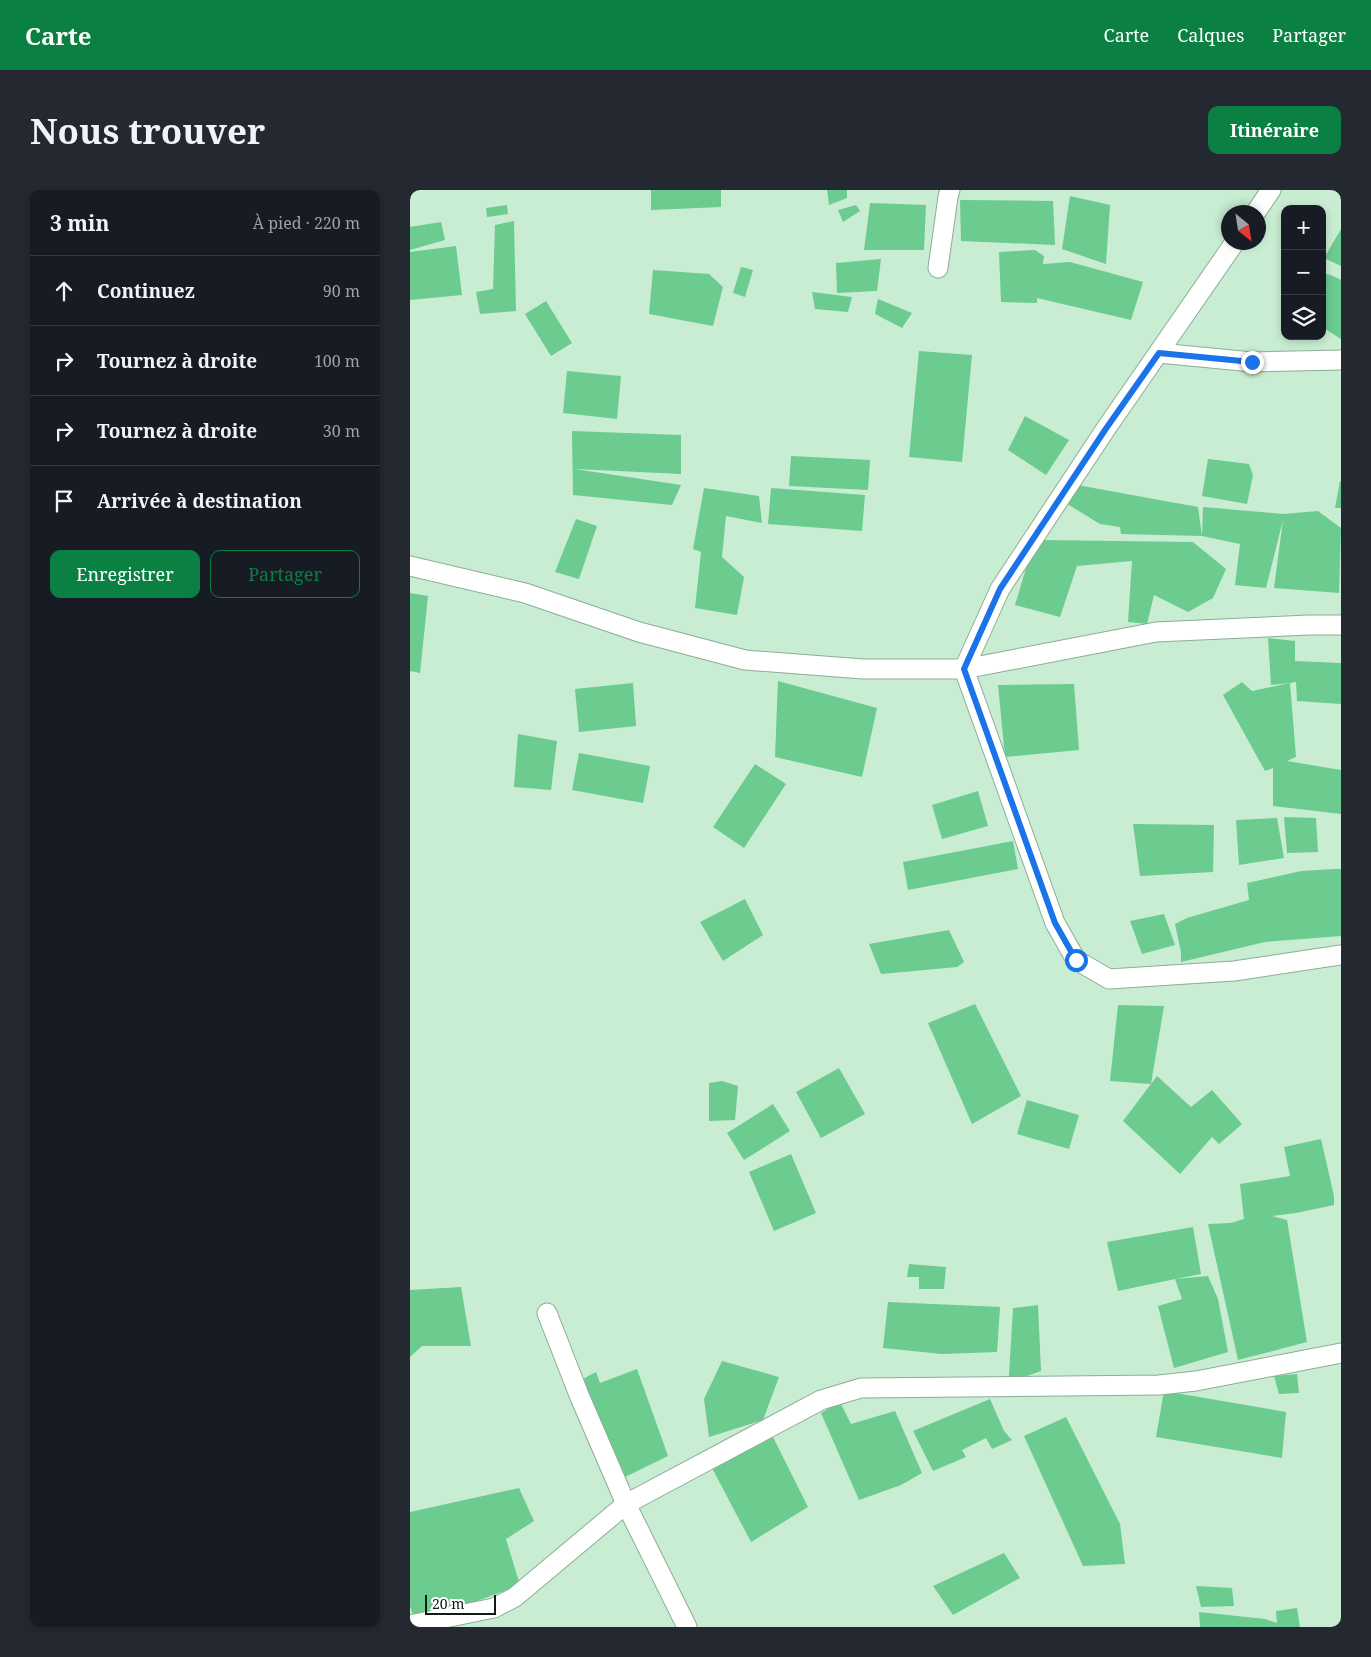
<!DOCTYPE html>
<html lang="fr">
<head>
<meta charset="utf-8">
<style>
  body { margin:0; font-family:"Noto Serif",serif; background:#242831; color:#f1f3f6 }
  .controls { position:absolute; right:15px; top:15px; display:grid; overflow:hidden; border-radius:10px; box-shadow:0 2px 8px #0003 }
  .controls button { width:45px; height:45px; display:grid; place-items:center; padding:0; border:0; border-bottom:1px solid #363941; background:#171b24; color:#f1f3f6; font:25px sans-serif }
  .compass { position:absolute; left:811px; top:15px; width:45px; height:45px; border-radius:50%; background:#171b24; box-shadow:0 2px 8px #0003; rotate:150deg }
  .scale { position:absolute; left:15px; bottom:12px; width:71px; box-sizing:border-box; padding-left:5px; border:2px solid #0f1d14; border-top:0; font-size:14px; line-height:18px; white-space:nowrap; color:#0f1d14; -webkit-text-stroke:4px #fff; paint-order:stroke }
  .stop { position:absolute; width:15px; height:15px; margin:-11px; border:4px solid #1a73e8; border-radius:50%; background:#fff }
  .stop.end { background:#1a73e8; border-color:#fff; box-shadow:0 1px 5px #0008 }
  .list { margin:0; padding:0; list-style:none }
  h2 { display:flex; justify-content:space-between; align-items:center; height:65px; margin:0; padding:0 20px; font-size:21px }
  h2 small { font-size:16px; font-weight:400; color:#9ea1a6 }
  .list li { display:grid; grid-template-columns:32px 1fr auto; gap:15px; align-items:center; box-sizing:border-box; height:70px; padding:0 20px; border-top:1px solid #363941 }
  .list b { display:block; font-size:19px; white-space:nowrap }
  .list em { font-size:16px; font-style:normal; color:#9ea1a6 }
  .actions { display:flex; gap:10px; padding:15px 20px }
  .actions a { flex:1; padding:11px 0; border:1px solid #0b8043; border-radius:10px; text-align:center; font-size:18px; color:#0b8043 }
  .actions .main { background:#0b8043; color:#fff }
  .icon { flex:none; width:28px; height:28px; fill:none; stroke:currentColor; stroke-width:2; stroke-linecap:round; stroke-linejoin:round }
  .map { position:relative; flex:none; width:931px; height:1437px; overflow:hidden; border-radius:10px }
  header { display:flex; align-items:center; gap:30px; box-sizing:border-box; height:70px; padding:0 25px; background:#0b8043; color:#fff }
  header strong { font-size:24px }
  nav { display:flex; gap:28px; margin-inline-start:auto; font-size:18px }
  .intro { display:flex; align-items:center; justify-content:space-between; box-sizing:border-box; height:120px; padding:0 30px }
  h1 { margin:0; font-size:35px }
  .button { padding:12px 22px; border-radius:10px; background:#0b8043; color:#fff; font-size:18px; font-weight:700 }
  main { display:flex; gap:30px; padding:0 30px }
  aside { flex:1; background:#171b24; border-radius:10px; box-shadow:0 2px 8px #0003 }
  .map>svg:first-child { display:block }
</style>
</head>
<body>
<header>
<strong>Carte</strong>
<nav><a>Carte</a><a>Calques</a><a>Partager</a></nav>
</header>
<div class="intro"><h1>Nous trouver</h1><a class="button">Itinéraire</a></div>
<main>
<aside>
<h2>3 min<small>À pied · 220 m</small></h2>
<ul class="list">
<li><svg class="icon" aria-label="ahead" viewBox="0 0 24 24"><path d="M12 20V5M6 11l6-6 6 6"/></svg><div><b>Continuez</b></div><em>90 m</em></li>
<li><svg class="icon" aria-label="right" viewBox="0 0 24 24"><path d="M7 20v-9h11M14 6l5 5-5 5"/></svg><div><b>Tournez à droite</b></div><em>100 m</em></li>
<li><svg class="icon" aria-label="right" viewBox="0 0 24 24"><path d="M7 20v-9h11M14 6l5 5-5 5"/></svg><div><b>Tournez à droite</b></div><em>30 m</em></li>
<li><svg class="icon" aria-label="arrive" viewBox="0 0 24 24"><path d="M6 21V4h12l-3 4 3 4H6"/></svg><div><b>Arrivée à destination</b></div></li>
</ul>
<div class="actions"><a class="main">Enregistrer</a><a>Partager</a></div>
</aside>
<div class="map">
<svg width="931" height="1437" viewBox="0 0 931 1437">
  <rect width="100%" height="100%" fill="#c8edd3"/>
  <g fill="#6ccb8e">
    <path d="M 241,0 L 311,0 L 311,17 L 241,20 Z"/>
    <path d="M 417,0 L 437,0 L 437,8 L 419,15 Z"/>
    <path d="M 660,6 L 700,15 L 696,74 L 652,59 Z"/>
    <path d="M 550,10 L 643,11 L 645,55 L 551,51 Z"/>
    <path d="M 460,13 L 516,15 L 514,60 L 454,60 Z"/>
    <path d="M 97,15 L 98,24 L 77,27 L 76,18 Z"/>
    <path d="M 446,15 L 450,21 L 433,32 L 428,20 Z"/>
    <path d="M 104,31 L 106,121 L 70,124 L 66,102 L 83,99 L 85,35 Z"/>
    <path d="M 31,32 L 35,50 L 0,60 L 0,37 Z"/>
    <path d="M 931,39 L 931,76 L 914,68 Z"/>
    <path d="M 46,56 L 52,105 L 0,110 L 0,62 Z"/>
    <path d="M 625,60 L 634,66 L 633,74 L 660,72 L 733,92 L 721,130 L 627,108 L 627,113 L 591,112 L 589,62 Z"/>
    <path d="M 471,69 L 467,101 L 427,103 L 426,73 Z"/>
    <path d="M 331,77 L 343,80 L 335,107 L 323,103 Z"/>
    <path d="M 243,80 L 299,84 L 313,97 L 303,136 L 239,124 Z"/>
    <path d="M 912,83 L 921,85 L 931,90 L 931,149 L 912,137 Z"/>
    <path d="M 402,102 L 442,107 L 438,122 L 405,119 Z"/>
    <path d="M 468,109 L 502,123 L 492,138 L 465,124 Z"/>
    <path d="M 136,111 L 162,153 L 141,166 L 115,124 Z"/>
    <path d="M 509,161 L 562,165 L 552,272 L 499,267 Z"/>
    <path d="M 157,181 L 211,186 L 207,229 L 153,223 Z"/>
    <path d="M 615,226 L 659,250 L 636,285 L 598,260 Z"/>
    <path d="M 162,241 L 271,245 L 271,284 L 165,279 L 271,295 L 262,315 L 163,305 Z"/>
    <path d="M 381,266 L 460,270 L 458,300 L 379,296 Z"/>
    <path d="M 798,269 L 839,274 L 843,285 L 837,314 L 792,306 Z"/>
    <path d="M 930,291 L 931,291 L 931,318 L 925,318 Z"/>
    <path d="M 667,295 L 788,317 L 792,346 L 793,317 L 873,324 L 908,321 L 931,338 L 929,403 L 864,398 L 873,330 L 856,398 L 825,395 L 830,354 L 792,346 L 711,344 L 710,337 L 690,334 L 654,312 Z"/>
    <path d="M 294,298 L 349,306 L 352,333 L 316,326 L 312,367 L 334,387 L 327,425 L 285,418 L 291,362 L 283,359 Z"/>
    <path d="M 361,298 L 455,305 L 452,341 L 358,334 Z"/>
    <path d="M 166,329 L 187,336 L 169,389 L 145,382 Z"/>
    <path d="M 629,350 L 783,352 L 816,379 L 803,408 L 778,422 L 744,405 L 737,434 L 718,432 L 722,371 L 667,376 L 650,427 L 605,415 L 617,375 Z"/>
    <path d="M 0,403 L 18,406 L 10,483 L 0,481 Z"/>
    <path d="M 858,448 L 885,451 L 885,471 L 931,473 L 931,514 L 887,511 L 886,492 L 880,493 L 886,567 L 877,571 L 931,580 L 931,624 L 863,616 L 863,578 L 855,581 L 813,505 L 832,492 L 842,501 L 880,493 L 861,495 Z"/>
    <path d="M 368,491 L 467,518 L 452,587 L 365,567 Z"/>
    <path d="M 223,493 L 226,536 L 169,542 L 165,499 Z"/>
    <path d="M 664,494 L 669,560 L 595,567 L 588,495 Z"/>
    <path d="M 108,544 L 147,551 L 141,600 L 104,597 Z"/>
    <path d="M 169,563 L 240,576 L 233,613 L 162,600 Z"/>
    <path d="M 345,574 L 376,594 L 334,658 L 303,637 Z"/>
    <path d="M 568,601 L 578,636 L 532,649 L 522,615 Z"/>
    <path d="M 874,627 L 906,628 L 908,662 L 877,663 Z"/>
    <path d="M 867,628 L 874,668 L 829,675 L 826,630 Z"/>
    <path d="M 723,634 L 804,635 L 803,682 L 730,686 Z"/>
    <path d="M 603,651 L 608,679 L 498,700 L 493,672 Z"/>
    <path d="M 924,679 L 931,679 L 931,746 L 855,752 L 771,772 L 771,762 L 765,734 L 777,728 L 839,710 L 837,693 L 891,681 Z"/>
    <path d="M 335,709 L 353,745 L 313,771 L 290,732 Z"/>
    <path d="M 754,724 L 765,755 L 732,764 L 720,731 Z"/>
    <path d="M 539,740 L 554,772 L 547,777 L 471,784 L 459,754 Z"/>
    <path d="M 565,814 L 611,906 L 562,934 L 518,833 Z"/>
    <path d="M 708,815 L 754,816 L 741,894 L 747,886 L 781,917 L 802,900 L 832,934 L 809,954 L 802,947 L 770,984 L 713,931 L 741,894 L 700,891 Z"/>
    <path d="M 429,878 L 455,924 L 411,948 L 386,902 Z"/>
    <path d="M 312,891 L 328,896 L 325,930 L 299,931 L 299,893 Z"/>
    <path d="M 617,910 L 669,925 L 659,959 L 607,944 Z"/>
    <path d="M 363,914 L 380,941 L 334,970 L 317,943 Z"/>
    <path d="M 911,949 L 924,1006 L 924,1015 L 886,1023 L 862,1026 L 877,1030 L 897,1152 L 828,1170 L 798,1034 L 821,1033 L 834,1029 L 830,994 L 880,986 L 874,957 Z"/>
    <path d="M 381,964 L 406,1023 L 364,1041 L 339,982 Z"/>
    <path d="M 783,1037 L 791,1084 L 765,1089 L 798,1086 L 808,1109 L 818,1162 L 764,1178 L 748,1116 L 772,1109 L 765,1089 L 708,1101 L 697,1052 Z"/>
    <path d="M 499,1074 L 536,1077 L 534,1099 L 509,1099 L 509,1087 L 497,1087 Z"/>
    <path d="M 51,1097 L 61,1156 L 12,1156 L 0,1167 L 0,1100 Z"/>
    <path d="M 478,1112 L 590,1117 L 587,1162 L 532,1164 L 473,1158 Z"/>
    <path d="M 628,1115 L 631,1181 L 614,1187 L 599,1186 L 603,1118 Z"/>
    <path d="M 312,1171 L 369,1187 L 353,1230 L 299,1247 L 294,1209 Z"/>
    <path d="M 227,1179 L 258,1266 L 213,1288 L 169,1191 L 186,1182 L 190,1193 Z"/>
    <path d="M 887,1184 L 889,1203 L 869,1204 L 864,1186 Z"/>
    <path d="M 754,1201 L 876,1222 L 872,1268 L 746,1247 Z"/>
    <path d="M 580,1209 L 594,1241 L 602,1250 L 582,1259 L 576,1248 L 552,1260 L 556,1267 L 523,1281 L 503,1241 Z"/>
    <path d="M 430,1212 L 441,1234 L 485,1221 L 512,1283 L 491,1295 L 449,1310 L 411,1223 Z"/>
    <path d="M 656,1227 L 710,1334 L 715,1374 L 673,1376 L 614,1246 Z"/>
    <path d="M 363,1247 L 398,1317 L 341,1352 L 302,1278 Z"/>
    <path d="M 109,1298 L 124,1331 L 96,1349 L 110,1395 L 6,1434 L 0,1416 L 0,1322 Z"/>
    <path d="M 594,1363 L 610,1388 L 543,1425 L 523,1396 Z"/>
    <path d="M 786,1396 L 822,1398 L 824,1416 L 791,1417 Z"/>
    <path d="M 887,1418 L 890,1437 L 790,1437 L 789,1422 L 855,1429 L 867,1433 L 866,1421 Z"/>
  </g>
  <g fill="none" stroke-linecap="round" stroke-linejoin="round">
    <defs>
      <g id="street">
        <path d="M 846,22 L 861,0"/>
        <path d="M 825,52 L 695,240 L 590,399 L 554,479 L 645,733 L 666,770 L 699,789 L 824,781 L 931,765"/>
        <path d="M 528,78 L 538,7 L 540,0"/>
        <path d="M 749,163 L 842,172 L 931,170"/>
        <path d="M 0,376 L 115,403 L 229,442 L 335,470 L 453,479 L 554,479 L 746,442 L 899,435 L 931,435"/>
        <path d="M 137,1123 L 169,1205 L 216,1314 L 277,1437"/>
        <path d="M 0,1435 L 84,1418 L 105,1407 L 216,1314 L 411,1210 L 451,1198 L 749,1195 L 786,1191 L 931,1163"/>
      </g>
    </defs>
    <use href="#street" stroke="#8bae95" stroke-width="21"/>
    <use href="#street" stroke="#fff" stroke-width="19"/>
  </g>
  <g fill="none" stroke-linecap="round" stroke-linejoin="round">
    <path stroke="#1a73e8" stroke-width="6" d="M 666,770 L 645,733 L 554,479 L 590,399 L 695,240 L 749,163 L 842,172"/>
  </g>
</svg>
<div class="controls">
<button>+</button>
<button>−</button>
<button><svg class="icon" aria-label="layers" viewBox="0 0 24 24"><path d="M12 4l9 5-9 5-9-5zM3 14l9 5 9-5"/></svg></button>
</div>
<svg class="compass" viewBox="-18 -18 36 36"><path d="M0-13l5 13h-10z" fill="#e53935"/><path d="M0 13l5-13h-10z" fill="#9ea1a6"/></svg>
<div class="scale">20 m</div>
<div class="stop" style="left:666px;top:770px"></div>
<div class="stop end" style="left:842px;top:172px"></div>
</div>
</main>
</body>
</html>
